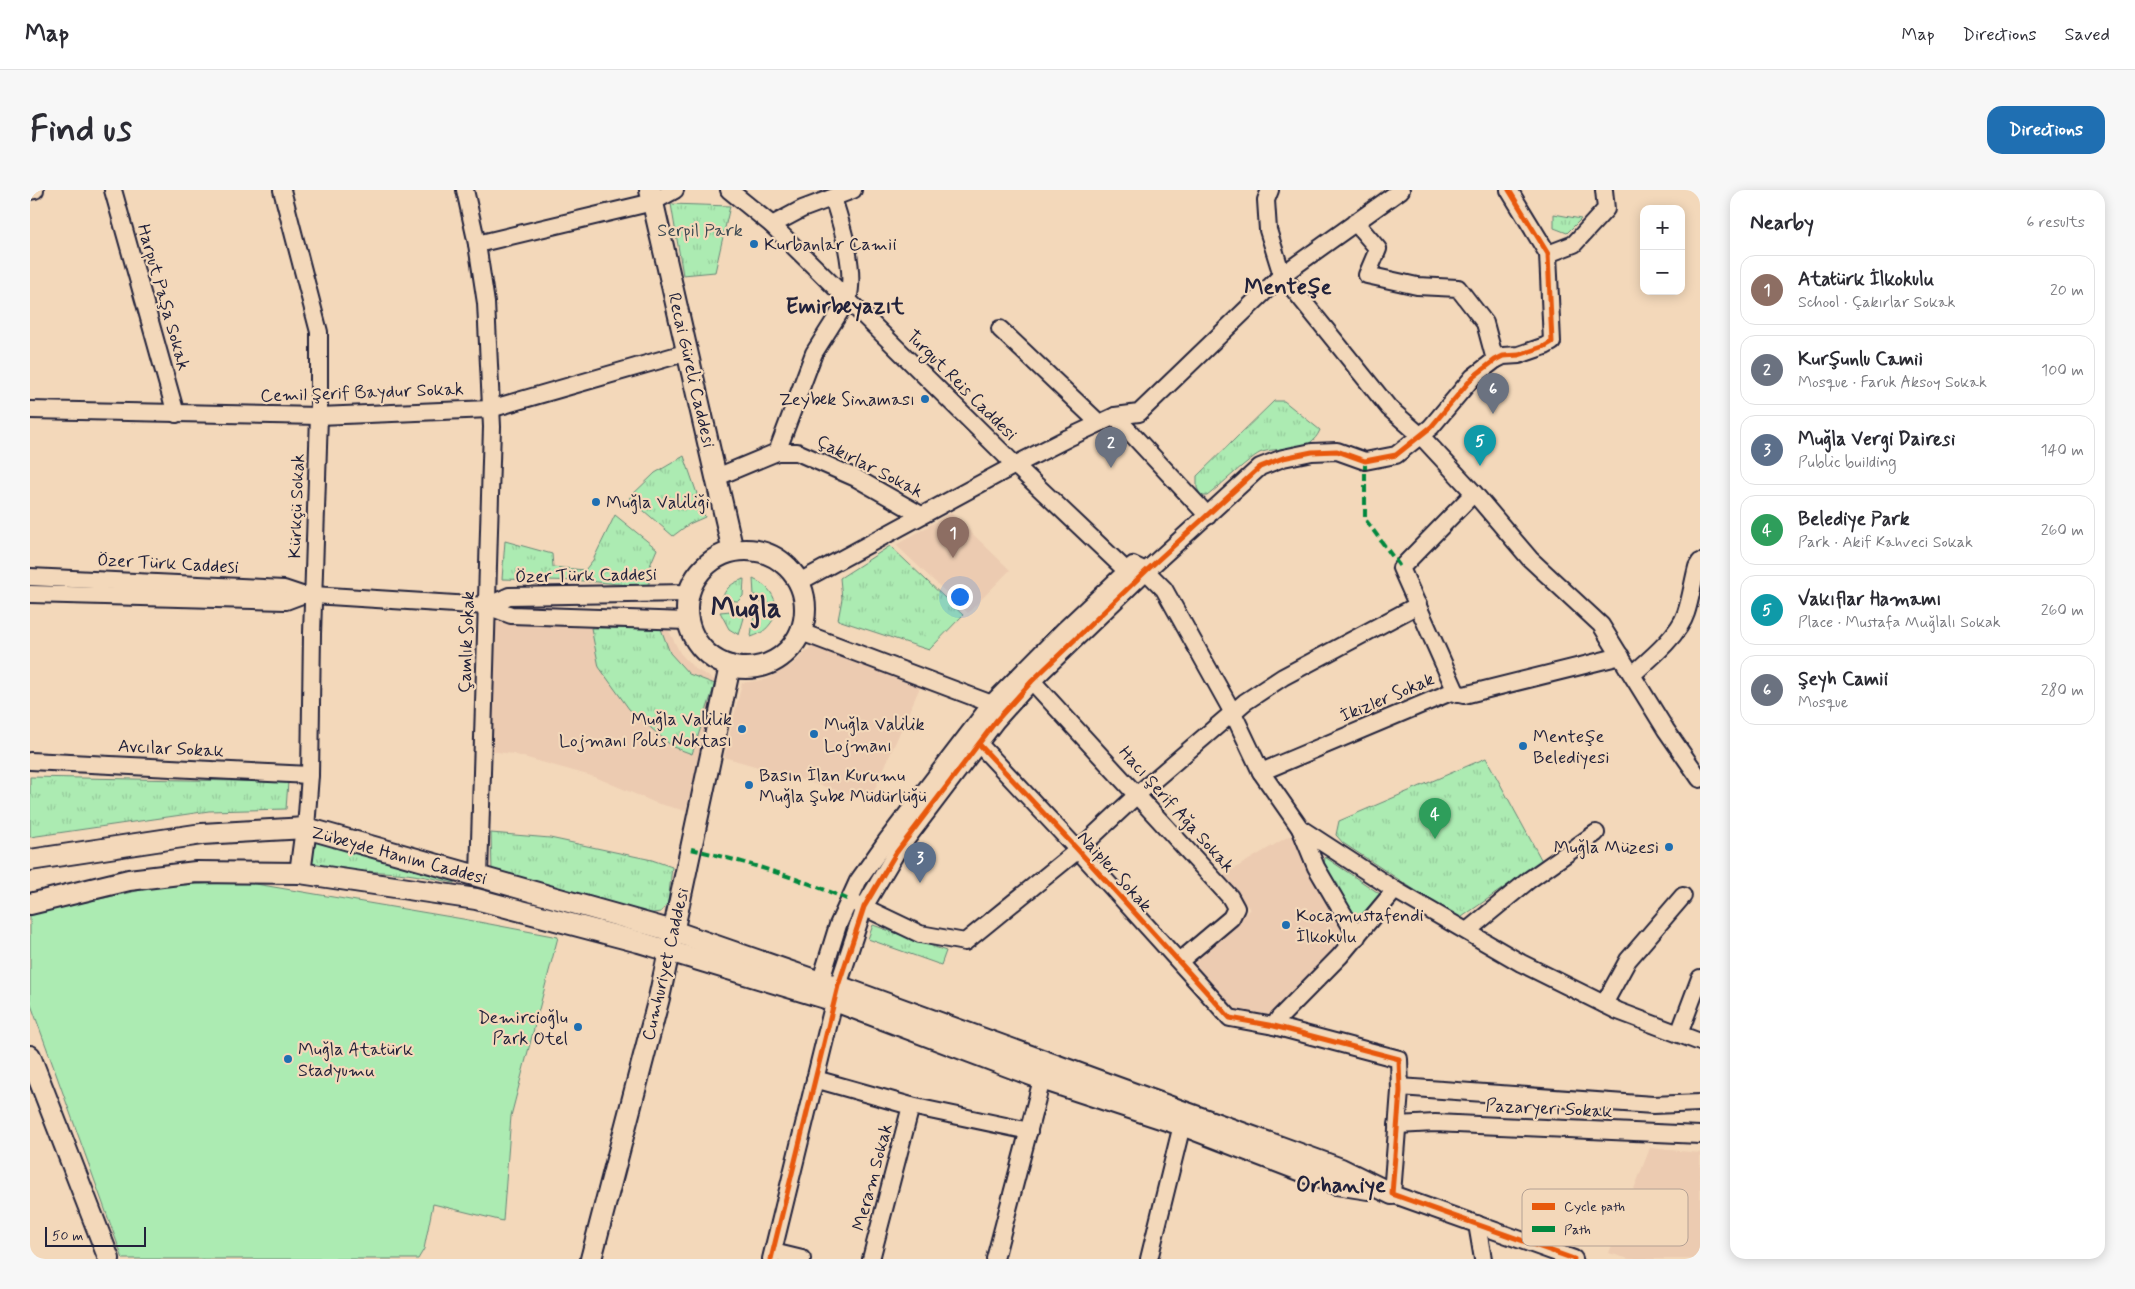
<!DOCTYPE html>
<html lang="en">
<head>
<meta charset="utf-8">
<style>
  body { margin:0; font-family:Mynerve,sans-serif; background:#f7f7f7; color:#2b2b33 }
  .controls { position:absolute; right:15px; top:15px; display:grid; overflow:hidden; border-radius:10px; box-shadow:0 2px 12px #0003 }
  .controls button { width:45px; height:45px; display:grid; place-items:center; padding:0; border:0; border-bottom:1px solid #e1e1e2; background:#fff; color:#2b2b33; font:25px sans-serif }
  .scale { position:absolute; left:15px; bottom:12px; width:101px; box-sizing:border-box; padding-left:5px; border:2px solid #22223b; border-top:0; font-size:14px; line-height:18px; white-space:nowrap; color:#22223b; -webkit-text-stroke:4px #f3d8ba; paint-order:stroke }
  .you { position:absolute; left:929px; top:406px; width:18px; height:18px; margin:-12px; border:4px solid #fff; border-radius:50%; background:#1a73e8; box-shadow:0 0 0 8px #1a73e833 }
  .badge { display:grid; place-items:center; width:32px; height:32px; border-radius:50%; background:#1f6fb2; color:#fff; font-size:16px; font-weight:700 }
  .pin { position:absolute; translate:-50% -41px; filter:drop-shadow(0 1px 2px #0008) }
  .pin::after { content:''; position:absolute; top:26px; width:18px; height:15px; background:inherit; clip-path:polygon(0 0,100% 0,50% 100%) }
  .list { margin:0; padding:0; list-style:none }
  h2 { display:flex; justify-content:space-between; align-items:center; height:65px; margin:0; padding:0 20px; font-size:21px }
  h2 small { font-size:16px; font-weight:400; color:#7c7c81 }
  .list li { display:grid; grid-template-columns:32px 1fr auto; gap:15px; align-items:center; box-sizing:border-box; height:70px; margin:0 10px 10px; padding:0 10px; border:1px solid #e1e1e2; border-radius:15px }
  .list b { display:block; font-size:19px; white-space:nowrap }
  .list p { margin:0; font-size:16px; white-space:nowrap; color:#7c7c81 }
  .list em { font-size:16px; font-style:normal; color:#7c7c81 }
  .map { position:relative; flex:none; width:1670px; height:1069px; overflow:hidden; border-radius:15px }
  header { display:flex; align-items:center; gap:30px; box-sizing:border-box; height:70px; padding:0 25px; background:#fff; border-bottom:1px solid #e1e1e2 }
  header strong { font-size:24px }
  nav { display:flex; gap:28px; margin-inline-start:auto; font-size:18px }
  .intro { display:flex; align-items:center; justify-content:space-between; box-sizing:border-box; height:120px; padding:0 30px }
  h1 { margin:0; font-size:35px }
  .button { padding:12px 22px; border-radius:15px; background:#1f6fb2; color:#fff; font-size:18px; font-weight:700 }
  main { display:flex; gap:30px; padding:0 30px }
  aside { flex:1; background:#fff; border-radius:15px; box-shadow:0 2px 12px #0003 }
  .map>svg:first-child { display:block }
</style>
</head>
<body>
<header>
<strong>Map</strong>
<nav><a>Map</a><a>Directions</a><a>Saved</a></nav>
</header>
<div class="intro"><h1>Find us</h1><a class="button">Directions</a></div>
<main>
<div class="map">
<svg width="1670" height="1069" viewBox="0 0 1670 1069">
  <defs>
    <pattern id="grass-tufts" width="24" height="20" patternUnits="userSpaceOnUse" patternTransform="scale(1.25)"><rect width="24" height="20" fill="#acebb2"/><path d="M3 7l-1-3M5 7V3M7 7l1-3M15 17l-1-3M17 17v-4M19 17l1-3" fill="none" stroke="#94c99a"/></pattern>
  </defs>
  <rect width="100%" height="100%" fill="#f3d8ba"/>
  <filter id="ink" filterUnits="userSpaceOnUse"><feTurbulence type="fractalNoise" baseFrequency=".02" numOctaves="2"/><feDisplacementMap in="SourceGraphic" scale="10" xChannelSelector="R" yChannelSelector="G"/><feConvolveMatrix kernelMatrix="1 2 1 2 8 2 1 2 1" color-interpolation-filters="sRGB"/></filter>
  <g filter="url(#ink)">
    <g fill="#eccbb1">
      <path d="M 921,323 L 980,380 L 938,423 L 866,355 Z"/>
      <path d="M 465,431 L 637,437 L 650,463 L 664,478 L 688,492 L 656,621 L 626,613 L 565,587 L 483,564 L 460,561 Z"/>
      <path d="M 782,456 L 890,497 L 840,610 L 694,567 L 712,493 L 737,489 L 763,474 Z"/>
      <path d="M 1259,646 L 1266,647 L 1316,751 L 1238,828 L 1205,822 L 1162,775 L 1220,719 L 1192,686 Z"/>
      <path d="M 1620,958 L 1670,963 L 1670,1069 L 1599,1069 L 1579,1063 Z"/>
    </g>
    <g fill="url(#grass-tufts)" stroke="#678676">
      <path d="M 641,14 L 700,16 L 685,82 L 653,85 Z"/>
      <path d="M 1524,24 L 1551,29 L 1537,43 L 1524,38 Z"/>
      <path d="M 1244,211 L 1254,211 L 1290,240 C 1280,264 1254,256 1232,262 C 1222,265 1188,298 1177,306 L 1171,306 L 1167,298 L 1167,286 Z"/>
      <path d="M 654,266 L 675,327 L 659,334 L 643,346 L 599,308 L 625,283 Z"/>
      <path d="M 585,325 L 627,359 L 619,378 L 619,397 L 557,391 L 472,389 L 475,351 L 522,364 L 523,377 L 555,380 L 563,370 Z"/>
      <path d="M 860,356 L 933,425 L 899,460 L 808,430 L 812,409 L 810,388 Z"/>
      <path d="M 714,389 L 713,406 L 708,411 L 691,410 C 696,398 701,393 714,389 Z"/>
      <path d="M 723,389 C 736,395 742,401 746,414 L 729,412 L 724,405 Z"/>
      <path d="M 701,421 L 714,428 L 709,445 L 699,439 L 690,422 Z"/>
      <path d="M 729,423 L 746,425 C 739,437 734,443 721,447 L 723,429 Z"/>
      <path d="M 561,438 L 631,439 L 640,463 L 659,484 L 685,494 L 662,564 L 643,557 L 599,519 L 569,477 Z"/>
      <path d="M 1456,568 L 1512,671 L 1429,729 L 1313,653 L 1306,645 L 1309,631 Z"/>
      <path d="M 0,587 L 258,592 L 256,619 L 179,621 L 0,647 Z"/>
      <path d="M 461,643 L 520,648 L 622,670 L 642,677 L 638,713 L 631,722 L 616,724 L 462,682 Z"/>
      <path d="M 289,648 L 426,689 L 424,693 C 400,687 376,683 351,682 C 328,680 303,686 282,675 L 281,657 Z"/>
      <path d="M 1295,667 L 1350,704 L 1325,732 L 1294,676 Z"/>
      <path d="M 843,735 L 916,761 L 911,775 L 838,749 Z"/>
    </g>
    <path fill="#acebb2" stroke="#678676" d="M 214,692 L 433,729 L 528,747 L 481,926 L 473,1031 L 403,1014 L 394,1059 L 388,1069 L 93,1069 L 0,812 L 0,724 L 130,696 Z"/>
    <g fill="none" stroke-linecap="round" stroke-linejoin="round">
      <defs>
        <g id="minor">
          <path d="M 83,0 L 146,224"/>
          <path d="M 252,0 L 289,142 L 289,226 L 282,444 L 280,585 L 276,638"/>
          <path d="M 435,0 L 447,54 L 456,113 L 462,237 L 449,686"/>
          <path d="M 699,0 L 742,35 L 985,275 L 1103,387"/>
          <path d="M 1240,0 L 1236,10 L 1238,40 L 1252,85 L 1359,218 L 1391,246 L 1444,303 L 1500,369 L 1571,435 L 1636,540 L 1670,589"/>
          <path d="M 0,1 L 5,0"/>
          <path d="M 1325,32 L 1348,59 L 1337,85 L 1387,96 L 1428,98 L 1455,133 L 1465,170"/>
          <path d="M 742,35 L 772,19 L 823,0"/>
          <path d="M 447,54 L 623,12 L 645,0"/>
          <path d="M 1518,64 L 1544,54 L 1576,19 L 1574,0"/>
          <path d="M 970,139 L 1069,233"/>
          <path d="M 0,220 L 289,226 L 460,219 L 658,162"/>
          <path d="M 1085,226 L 1178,326"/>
          <path d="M 747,262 L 784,163 L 818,109 C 826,80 812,36 803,8"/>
          <path d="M 687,287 L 747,262 L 767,262 L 826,288 L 891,325"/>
          <path d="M 0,387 L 254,399 L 272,405"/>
          <path d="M 769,392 L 985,275 L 1038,248 L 1085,226 L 1109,223 L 1252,85 L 1371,0"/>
          <path d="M 0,404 L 256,411 L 272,405 L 283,405 L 457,416 L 481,425 L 657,431"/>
          <path d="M 457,416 L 479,406 L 658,403"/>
          <path d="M 771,442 L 970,517"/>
          <path d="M 1603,484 C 1620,469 1649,445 1656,423 C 1661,408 1663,392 1667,377 L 1670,372"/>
          <path d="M 1002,491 L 1200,707 L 1206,718 L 1201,728 L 1150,771"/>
          <path d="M 1427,504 L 1371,378 L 1444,303"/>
          <path d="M 949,554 L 1048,660 L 1200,828 L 1244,836 L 1369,869 L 1370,901 L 1362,1004 L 1544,1069"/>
          <path d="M 0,571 L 280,585"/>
          <path d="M 1231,582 L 1421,502 L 1434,505 L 1591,466"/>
          <path d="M 1270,638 L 1286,677 L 1327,747"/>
          <path d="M 825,713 L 890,744 L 935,752 L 1048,660 L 1109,603 L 1215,512 L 1253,487 L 1388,415"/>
          <path d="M 1437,741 L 1499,690 L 1566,643"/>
          <path d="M 787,803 L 808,735 L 828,691 L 857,650 L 961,514 L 1033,441 L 1103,375 L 1116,381 L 1134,399 L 1203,523 L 1231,582 L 1270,638 L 1365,700 L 1491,773 L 1588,821 L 1670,852"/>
          <path d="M 1574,814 L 1598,770 L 1653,706"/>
          <path d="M 1244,836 L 1249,828 L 1310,766 L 1365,700"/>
          <path d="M 1649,844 L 1670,788"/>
          <path d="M 785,889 L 881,916 L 999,941"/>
          <path d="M 1370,897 L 1623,915 L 1670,913"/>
          <path d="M 1367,935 L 1405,933 L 1670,945"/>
          <path d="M 1447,1034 L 1453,1069"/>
          <path d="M 743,1062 L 772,1069"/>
          <path d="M 741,1069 L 808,796 L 834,717 L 866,663 L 966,531 L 1002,491 L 1116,381 L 1230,277 L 1253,268 L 1282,262 L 1307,261 L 1335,271 L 1366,265 L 1401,237 L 1443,187 L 1465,170 L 1473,166 L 1489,165 L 1515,156 L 1522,152 L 1518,64 L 1479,0"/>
          <path d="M 841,1069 L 881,916"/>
          <path d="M 965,1069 L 1015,878"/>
          <path d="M 1119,1069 L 1152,935"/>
        </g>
        <g id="major">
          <path d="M 620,0 L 703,361"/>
          <circle cx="716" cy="419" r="59"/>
          <path d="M 0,670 L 172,644 L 276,638 L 643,741 L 790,792 L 808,796 L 1311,979 L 1362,1004"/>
          <path d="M 270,683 L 276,638"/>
          <path d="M 0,714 L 99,690 L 166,682 L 270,683 L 446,709 L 609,752 L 805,811 L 1012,889 L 1152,935 L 1306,994 L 1338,999"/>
          <path d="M 0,866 L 79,1069"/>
          <path d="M 561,1069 L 629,808 L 700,476"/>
        </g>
      </defs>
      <use href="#minor" stroke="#22223b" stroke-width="20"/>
      <use href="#major" stroke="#22223b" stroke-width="24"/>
      <use href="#minor" stroke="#f3d8ba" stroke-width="16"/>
      <use href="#major" stroke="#f3d8ba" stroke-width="20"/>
      <g stroke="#00873e" stroke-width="4" stroke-dasharray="8 4" stroke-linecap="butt">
        <path d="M 1335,271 L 1335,329 L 1371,378"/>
        <path d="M 661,659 C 713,671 770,688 819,710"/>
      </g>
      <defs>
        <g id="cycleway">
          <path d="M 949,554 L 1048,660 L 1200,828 L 1244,836 L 1369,869 L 1370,901 L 1362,1004 L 1544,1069"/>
          <path d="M 741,1069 L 808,796 L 834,717 L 866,663 L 966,531 L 1002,491 L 1116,381 L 1230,277 L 1253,268 L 1282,262 L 1307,261 L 1335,271 L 1366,265 L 1401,237 L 1443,187 L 1465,170 L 1473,166 L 1489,165 L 1515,156 L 1522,152 L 1518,64 L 1479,0"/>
        </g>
      </defs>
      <use href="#cycleway" stroke="#f3d8ba" stroke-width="8"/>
      <use href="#cycleway" stroke="#e8590c" stroke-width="5"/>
    </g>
  </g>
  <g fill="#1f6fb2" stroke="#f3d8ba" stroke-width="2">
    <circle cx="724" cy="54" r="5"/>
    <circle cx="895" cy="209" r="5"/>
    <circle cx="566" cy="312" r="5"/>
    <circle cx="712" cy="539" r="5"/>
    <circle cx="784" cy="544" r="5"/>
    <circle cx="1493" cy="556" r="5"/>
    <circle cx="719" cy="595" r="5"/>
    <circle cx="1639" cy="657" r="5"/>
    <circle cx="1256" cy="735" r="5"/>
    <circle cx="548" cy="837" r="5"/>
    <circle cx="258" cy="869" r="5"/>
  </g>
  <g text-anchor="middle" stroke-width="4.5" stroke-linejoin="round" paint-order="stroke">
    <g font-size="18" fill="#3e4a53" stroke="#f3d8ba">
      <text x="670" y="46">Serpil Park</text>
    </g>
    <g font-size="18" fill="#22223b" stroke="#f3d8ba" text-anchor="start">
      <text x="734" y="60">Kurbanlar Camii</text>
      <text x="885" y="215" text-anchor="end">Zeybek Sinaması</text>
      <text x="576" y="318">Muğla Valiliği</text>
      <text x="702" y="535" text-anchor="end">Muğla Valilik<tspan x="702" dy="21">Lojmanı Polis Noktası</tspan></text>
      <text x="794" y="540">Muğla Valilik<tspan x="794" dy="21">Lojmanı</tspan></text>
      <text x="1503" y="552">Menteşe<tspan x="1503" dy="21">Belediyesi</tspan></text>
      <text x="729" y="591">Basın İlan Kurumu<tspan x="729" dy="21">Muğla Şube Müdürlüğü</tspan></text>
      <text x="1629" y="663" text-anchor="end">Muğla Müzesi</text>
      <text x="1266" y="731">Kocamustafendi<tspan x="1266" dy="21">İlkokulu</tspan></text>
      <text x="538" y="833" text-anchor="end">Demircioğlu<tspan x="538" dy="21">Park Otel</tspan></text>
      <text x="268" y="865">Muğla Atatürk<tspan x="268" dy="21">Stadyumu</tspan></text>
    </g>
    <g font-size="18" fill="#22223b" stroke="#f3d8ba">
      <text transform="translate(134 107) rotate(74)" y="6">Harput Paşa Sokak</text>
      <text transform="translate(662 180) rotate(77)" y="6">Recai Güreli Caddesi</text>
      <text transform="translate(932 195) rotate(45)" y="6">Turgut Reis Caddesi</text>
      <text transform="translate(332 202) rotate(-2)" y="6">Cemil Şerif Baydur Sokak</text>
      <text transform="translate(840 276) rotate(27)" y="6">Çakırlar Sokak</text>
      <text transform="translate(266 316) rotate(-88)" y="6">Kürkçü Sokak</text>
      <text transform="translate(138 373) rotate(3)" y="6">Özer Türk Caddesi</text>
      <text transform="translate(556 385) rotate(-1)" y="6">Özer Türk Caddesi</text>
      <text transform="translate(436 452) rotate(-88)" y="6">Çamlık Sokak</text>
      <text transform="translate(1357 507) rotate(-23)" y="6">İkizler Sokak</text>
      <text transform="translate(141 558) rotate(3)" y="6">Avcılar Sokak</text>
      <text transform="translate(1147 619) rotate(48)" y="6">Hacı Şerif Ağa Sokak</text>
      <text transform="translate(369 665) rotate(15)" y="6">Zübeyde Hanım Caddesi</text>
      <text transform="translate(1085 681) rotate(48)" y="6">Naipler Sokak</text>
      <text transform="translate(635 774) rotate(-77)" y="6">Cumhuriyet Caddesi</text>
      <text transform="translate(1519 918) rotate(3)" y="6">Pazaryeri Sokak</text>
      <text transform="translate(842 987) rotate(-75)" y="6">Meram Sokak</text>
    </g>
    <g font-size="22" font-weight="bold" fill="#22223b" stroke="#f3d8ba">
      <text x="1258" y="104">Menteşe</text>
      <text x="815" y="123">Emirbeyazıt</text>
      <text x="1311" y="1002">Orhaniye</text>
    </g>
    <g font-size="28" font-weight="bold" fill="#22223b" stroke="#f3d8ba">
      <text x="716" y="427">Muğla</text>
    </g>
  </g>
  <rect x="1492" y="999" width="166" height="57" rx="8" fill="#f3d8ba" stroke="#b4a194" stroke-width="1"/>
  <rect x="1502" y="1013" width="23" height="7" fill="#e8590c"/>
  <rect x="1502" y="1036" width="23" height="6" fill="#00873e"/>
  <g font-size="14" fill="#22223b">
    <text x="1534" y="1021">Cycle path</text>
    <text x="1534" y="1044">Path</text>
  </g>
</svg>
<div class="controls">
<button>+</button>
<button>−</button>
</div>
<div class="scale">50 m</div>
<div class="you"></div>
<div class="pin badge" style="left:923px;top:368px;background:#8d6e63">1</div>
<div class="pin badge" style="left:1081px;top:278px;background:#6b7280">2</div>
<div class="pin badge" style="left:890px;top:693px;background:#5c6f8a">3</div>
<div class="pin badge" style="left:1405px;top:649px;background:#2e9e5b">4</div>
<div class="pin badge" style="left:1450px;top:276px;background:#0f9aa8">5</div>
<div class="pin badge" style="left:1463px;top:224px;background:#6b7280">6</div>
</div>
<aside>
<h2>Nearby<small>6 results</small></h2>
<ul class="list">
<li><span class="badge" style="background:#8d6e63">1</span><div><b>Atatürk İlkokulu</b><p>School · Çakırlar Sokak</p></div><em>20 m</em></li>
<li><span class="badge" style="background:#6b7280">2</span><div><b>Kurşunlu Camii</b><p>Mosque · Faruk Aksoy Sokak</p></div><em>100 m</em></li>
<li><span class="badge" style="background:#5c6f8a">3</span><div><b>Muğla Vergi Dairesi</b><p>Public building</p></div><em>140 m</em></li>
<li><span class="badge" style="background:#2e9e5b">4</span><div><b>Belediye Park</b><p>Park · Akif Kahveci Sokak</p></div><em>260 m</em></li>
<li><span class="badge" style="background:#0f9aa8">5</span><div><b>Vakıflar Hamamı</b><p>Place · Mustafa Muğlalı Sokak</p></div><em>260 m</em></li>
<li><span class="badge" style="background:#6b7280">6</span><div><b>Şeyh Camii</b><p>Mosque</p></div><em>280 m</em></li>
</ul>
</aside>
</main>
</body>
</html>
